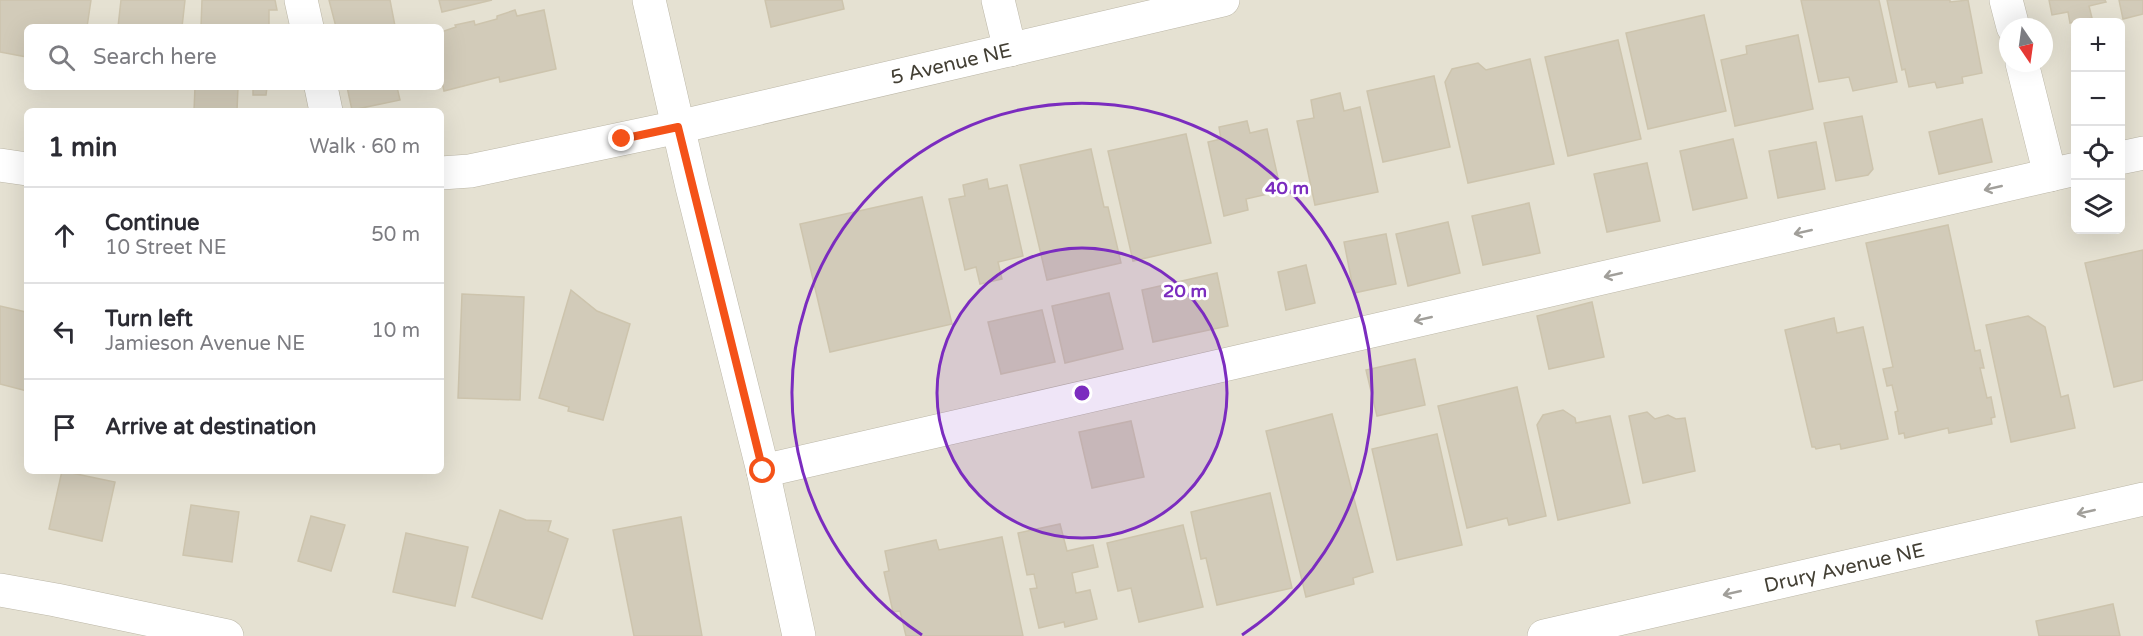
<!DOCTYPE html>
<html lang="en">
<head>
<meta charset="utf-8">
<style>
  body { margin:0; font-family:"Varela Round",sans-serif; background:#f7f7f7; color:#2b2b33 }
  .controls { position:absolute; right:18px; top:18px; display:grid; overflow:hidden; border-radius:9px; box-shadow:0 6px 24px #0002 }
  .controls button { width:54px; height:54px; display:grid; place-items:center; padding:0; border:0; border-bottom:2px solid #e1e1e2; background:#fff; color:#2b2b33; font:30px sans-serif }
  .compass { position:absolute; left:1999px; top:18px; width:54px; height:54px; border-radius:50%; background:#fff; box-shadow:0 6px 24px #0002; rotate:167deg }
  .stop { position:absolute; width:18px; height:18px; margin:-14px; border:4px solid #f45218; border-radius:50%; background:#fff }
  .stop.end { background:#f45218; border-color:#fff; box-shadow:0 2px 6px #0008 }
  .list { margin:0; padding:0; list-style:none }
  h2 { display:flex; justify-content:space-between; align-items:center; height:78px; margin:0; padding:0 24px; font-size:26px }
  h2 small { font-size:20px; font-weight:400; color:#7c7c81 }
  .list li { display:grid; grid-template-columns:39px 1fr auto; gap:18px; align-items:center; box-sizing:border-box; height:96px; padding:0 24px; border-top:2px solid #e1e1e2 }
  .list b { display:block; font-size:22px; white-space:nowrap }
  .list p { margin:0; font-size:20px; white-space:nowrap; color:#7c7c81 }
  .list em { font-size:20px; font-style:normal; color:#7c7c81 }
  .icon { flex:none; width:33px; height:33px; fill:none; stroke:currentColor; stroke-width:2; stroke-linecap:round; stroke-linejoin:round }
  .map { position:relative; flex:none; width:2143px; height:636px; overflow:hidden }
  .search { position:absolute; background:#fff; box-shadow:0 6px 24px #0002; left:24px; top:24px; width:420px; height:66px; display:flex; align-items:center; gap:15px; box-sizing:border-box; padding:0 21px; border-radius:9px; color:#7c7c81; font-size:22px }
  .panel { position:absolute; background:#fff; box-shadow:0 6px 24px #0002; left:24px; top:108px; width:420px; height:366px; border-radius:9px }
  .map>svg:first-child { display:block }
</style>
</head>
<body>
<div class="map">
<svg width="2143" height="636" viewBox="0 0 2143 636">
  <rect width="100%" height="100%" fill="#f1efe4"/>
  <path fill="#e5e1d2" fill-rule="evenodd" d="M 0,0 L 2143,0 L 2143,636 L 0,636 ZM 2076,22 L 2120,22 L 2120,230 L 2076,230 ZM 27,27 L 441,27 L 441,87 L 27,87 ZM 2008,27 L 2044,27 L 2044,63 L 2008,63 ZM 27,111 L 441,111 L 441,471 L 27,471 Z"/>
  <g fill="#d2cbb9" stroke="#cdc4ad" stroke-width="1.5">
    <path d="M 0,0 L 91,0 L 87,27 L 27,27 L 27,57 L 0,52 Z"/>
    <path d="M 121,0 L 185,0 L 182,27 L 118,27 Z"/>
    <path d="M 202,0 L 275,0 L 277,10 L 269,10 L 269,27 L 201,27 Z"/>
    <path d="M 329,0 L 390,0 L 395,26 L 336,27 Z"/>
    <path d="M 439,0 L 492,0 L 442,12 Z"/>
    <path d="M 765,0 L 842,0 L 844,9 L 771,27 Z"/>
    <path d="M 1801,0 L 1879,0 L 1897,82 L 1853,91 L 1849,77 L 1819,82 Z"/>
    <path d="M 1887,0 L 1950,0 L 1950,2 L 1968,0 L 1982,73 L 1962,77 L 1963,83 L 1937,88 L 1935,82 L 1909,87 L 1905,69 L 1902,70 Z"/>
    <path d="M 2049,0 L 2105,0 L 2106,2 L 2089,6 L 2092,18 L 2070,23 L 2068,12 L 2052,15 Z"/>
    <path d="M 2119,0 L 2143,0 L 2143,14 L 2123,19 Z"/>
    <path d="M 515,10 L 517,16 L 544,10 L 556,69 L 500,82 L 499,77 L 444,91 L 441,77 L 441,55 L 443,54 L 441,32 L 456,27 L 455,25 L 474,21 L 475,25 L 497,19 L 497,16 Z"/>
    <path d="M 1704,15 L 1726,111 L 1648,129 L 1626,33 Z"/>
    <path d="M 1798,35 L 1813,109 L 1735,126 L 1721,60 L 1747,54 L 1746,46 Z"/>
    <path d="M 1618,40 L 1641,139 L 1568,156 L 1545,57 Z"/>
    <path d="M 1530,59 L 1554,164 L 1468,183 L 1445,82 L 1452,69 L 1478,63 L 1486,70 Z"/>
    <path d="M 1434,76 L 1450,147 L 1383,162 L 1367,91 Z"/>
    <path d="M 195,87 L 238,87 L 237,111 L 194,111 Z"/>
    <path d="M 253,87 L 267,87 L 266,95 L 253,95 Z"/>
    <path d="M 347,87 L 397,87 L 400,100 L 352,110 Z"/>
    <path d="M 1340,93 L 1344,111 L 1360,107 L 1378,192 L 1315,205 L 1297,121 L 1314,118 L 1311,100 Z"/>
    <path d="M 1862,116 L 1873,169 L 1868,175 L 1836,181 L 1824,123 Z"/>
    <path d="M 1982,119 L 1992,162 L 1939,174 L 1929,132 Z"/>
    <path d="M 1247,121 L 1250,133 L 1267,129 L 1281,191 L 1246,199 L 1248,210 L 1224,216 L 1208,142 L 1221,139 L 1219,127 Z"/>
    <path d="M 1186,134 L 1211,243 L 1133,261 L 1108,151 Z"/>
    <path d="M 1733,139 L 1747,198 L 1693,210 L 1680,151 Z"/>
    <path d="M 1816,142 L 1825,189 L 1778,198 L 1769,151 Z"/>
    <path d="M 1091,149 L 1104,207 L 1108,207 L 1121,263 L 1047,280 L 1020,165 Z"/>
    <path d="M 1647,163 L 1660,221 L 1607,232 L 1594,174 Z"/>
    <path d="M 987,179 L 989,189 L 1007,185 L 1023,256 L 998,262 L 1002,279 L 980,284 L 976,267 L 965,270 L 949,199 L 965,196 L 963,185 Z"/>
    <path d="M 922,197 L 952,324 L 830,352 L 800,224 Z"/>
    <path d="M 1529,203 L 1540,253 L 1483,265 L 1472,216 Z"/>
    <path d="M 1448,222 L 1460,273 L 1408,286 L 1396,234 Z"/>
    <path d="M 1948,225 L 1975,351 L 1980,350 L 1984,368 L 1980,368 L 1987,398 L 1991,397 L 1995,417 L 1991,418 L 1992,424 L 1949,433 L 1948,428 L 1905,438 L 1904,433 L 1899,434 L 1895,412 L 1898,411 L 1892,385 L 1887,386 L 1883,369 L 1893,367 L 1866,243 Z"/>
    <path d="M 1386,234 L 1396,284 L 1354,293 L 1344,242 Z"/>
    <path d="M 2143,250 L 2143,380 L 2114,387 L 2085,263 Z"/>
    <path d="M 1306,265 L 1315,303 L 1286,310 L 1278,272 Z"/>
    <path d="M 1217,273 L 1228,326 L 1153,342 L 1142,290 Z"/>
    <path d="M 571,290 L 597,311 L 630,324 L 603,420 L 568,411 L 569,407 L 539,398 Z"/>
    <path d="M 1109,293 L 1123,349 L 1065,363 L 1052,306 Z"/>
    <path d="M 462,294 L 524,297 L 520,400 L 458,398 Z"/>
    <path d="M 1592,302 L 1604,357 L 1549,369 L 1537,316 Z"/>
    <path d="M 27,305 L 27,391 L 0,384 L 0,306 L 26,312 Z"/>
    <path d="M 1042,310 L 1055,362 L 1001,374 L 988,322 Z"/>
    <path d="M 2028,316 L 2045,327 L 2061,397 L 2068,395 L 2075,428 L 2011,442 L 1986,325 Z"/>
    <path d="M 1834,318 L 1837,333 L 1863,327 L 1888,439 L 1841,449 L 1840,444 L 1816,449 L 1815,447 L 1812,447 L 1785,330 Z"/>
    <path d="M 1415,359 L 1425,405 L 1377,416 L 1366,370 Z"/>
    <path d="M 1517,387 L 1546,516 L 1509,525 L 1507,518 L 1467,528 L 1438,406 Z"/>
    <path d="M 1563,410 L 1575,418 L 1576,423 L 1610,416 L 1630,503 L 1558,520 L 1537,425 L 1543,415 Z"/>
    <path d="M 1647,412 L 1655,419 L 1668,415 L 1676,419 L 1685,418 L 1695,471 L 1643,483 L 1629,416 Z"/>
    <path d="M 1332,414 L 1373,572 L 1353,578 L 1354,584 L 1306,597 L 1266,431 Z"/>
    <path d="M 1131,421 L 1144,477 L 1092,488 L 1079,432 Z"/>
    <path d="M 1437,434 L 1462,545 L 1397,560 L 1372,449 Z"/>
    <path d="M 62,471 L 115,482 L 102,541 L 49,529 Z"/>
    <path d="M 1270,493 L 1292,588 L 1217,605 L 1206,558 L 1201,559 L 1191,512 Z"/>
    <path d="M 191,505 L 239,512 L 232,562 L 183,555 Z"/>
    <path d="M 500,510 L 526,520 L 551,521 L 548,531 L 568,539 L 542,619 L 472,597 Z"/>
    <path d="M 311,516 L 345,525 L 331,571 L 298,561 Z"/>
    <path d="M 681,517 L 702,636 L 634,636 L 613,530 Z"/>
    <path d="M 1060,524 L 1067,551 L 1093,545 L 1098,567 L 1072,573 L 1076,593 L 1090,590 L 1097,619 L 1065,627 L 1064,622 L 1039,628 L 1030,589 L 1037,588 L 1034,574 L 1027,575 L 1018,533 Z"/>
    <path d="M 1183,525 L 1203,607 L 1139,622 L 1131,588 L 1118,591 L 1107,543 Z"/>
    <path d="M 406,533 L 468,547 L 455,606 L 393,592 Z"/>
    <path d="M 1002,537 L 1023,636 L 906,636 L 900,611 L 893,612 L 884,572 L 889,571 L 885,551 L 936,540 L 939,550 Z"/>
    <path d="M 2113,604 L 2120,636 L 2039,636 L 2036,621 Z"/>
  </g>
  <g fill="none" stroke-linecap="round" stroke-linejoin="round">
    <defs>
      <g id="minor">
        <path d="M 301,0 L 307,27"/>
        <path d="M 649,0 L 692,187 L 763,471 L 799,636"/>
        <path d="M 998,0 L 1010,50"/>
        <path d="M 2006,0 L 2013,27"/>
        <path d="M 2022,63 L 2050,175"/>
        <path d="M 321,87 L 326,111"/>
        <path d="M 2120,158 L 2143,153"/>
        <path d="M 0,165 L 27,169"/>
        <path id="s1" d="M 441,173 L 470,171 L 678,127 L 1223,0"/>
        <path d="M 763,471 L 2076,169"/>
        <path d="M 0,590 L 56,600 L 227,636"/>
        <path id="s2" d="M 1544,636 L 2143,499"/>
      </g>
    </defs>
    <use href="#minor" stroke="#bcb7a7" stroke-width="34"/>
    <use href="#minor" stroke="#fff" stroke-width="33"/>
  </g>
  <defs><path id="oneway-shaft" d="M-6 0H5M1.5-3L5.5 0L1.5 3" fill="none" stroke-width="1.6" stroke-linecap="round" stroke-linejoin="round" transform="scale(1.5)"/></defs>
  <g stroke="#a19f9a">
    <use href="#oneway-shaft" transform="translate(1993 188) rotate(167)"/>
    <use href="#oneway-shaft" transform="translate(1803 232) rotate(167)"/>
    <use href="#oneway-shaft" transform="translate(1613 275) rotate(167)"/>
    <use href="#oneway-shaft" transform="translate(1423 319) rotate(167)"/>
    <use href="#oneway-shaft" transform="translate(2086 512) rotate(167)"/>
    <use href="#oneway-shaft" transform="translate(1732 593) rotate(167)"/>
  </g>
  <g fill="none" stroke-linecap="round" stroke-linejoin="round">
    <path stroke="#f45218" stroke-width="8" d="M 622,139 L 678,127 L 763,471"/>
  </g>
  <circle cx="1082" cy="393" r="145" fill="#7b2cbf" fill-opacity=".12"/>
  <g fill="none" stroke="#7b2cbf" stroke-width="3">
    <circle cx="1082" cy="393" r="145"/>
    <path d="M922 635A290 290 0 1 1 1242 635"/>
  </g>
  <g text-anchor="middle" stroke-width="6" stroke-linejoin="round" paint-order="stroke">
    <g font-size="20" fill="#433f34" stroke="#fff">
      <text dy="7" stroke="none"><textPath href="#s1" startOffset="522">5 Avenue NE</textPath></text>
      <text dy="7" stroke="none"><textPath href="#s2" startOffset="308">Drury Avenue NE</textPath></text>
    </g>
  </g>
  <circle cx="1082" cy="393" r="9" fill="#7b2cbf" stroke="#fff" stroke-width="3"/>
  <g font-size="18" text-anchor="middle" font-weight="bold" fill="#7b2cbf" stroke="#fff" stroke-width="6" stroke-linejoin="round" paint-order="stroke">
    <text x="1287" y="194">40 m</text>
    <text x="1185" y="297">20 m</text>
  </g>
</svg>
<div class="controls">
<button>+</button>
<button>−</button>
<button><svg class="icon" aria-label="locate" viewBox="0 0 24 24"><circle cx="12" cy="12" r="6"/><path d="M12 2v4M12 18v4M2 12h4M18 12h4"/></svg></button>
<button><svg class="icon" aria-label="layers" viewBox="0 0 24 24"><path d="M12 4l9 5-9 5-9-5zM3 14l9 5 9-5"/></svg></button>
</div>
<svg class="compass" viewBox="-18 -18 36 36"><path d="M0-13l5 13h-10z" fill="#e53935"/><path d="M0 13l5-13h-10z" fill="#7c7c81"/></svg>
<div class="stop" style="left:763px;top:471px"></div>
<div class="stop end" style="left:622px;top:139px"></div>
<div class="search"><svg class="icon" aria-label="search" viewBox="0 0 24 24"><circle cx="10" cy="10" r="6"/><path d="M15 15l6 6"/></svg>Search here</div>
<section class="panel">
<h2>1 min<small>Walk · 60 m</small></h2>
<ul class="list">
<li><svg class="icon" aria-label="ahead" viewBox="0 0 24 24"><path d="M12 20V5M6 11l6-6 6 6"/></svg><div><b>Continue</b><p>10 Street NE</p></div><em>50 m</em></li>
<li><svg class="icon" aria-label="left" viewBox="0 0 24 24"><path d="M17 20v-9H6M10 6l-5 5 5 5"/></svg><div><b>Turn left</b><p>Jamieson Avenue NE</p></div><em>10 m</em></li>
<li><svg class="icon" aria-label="arrive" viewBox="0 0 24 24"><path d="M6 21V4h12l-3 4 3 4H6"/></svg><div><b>Arrive at destination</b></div></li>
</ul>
</section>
</div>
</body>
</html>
